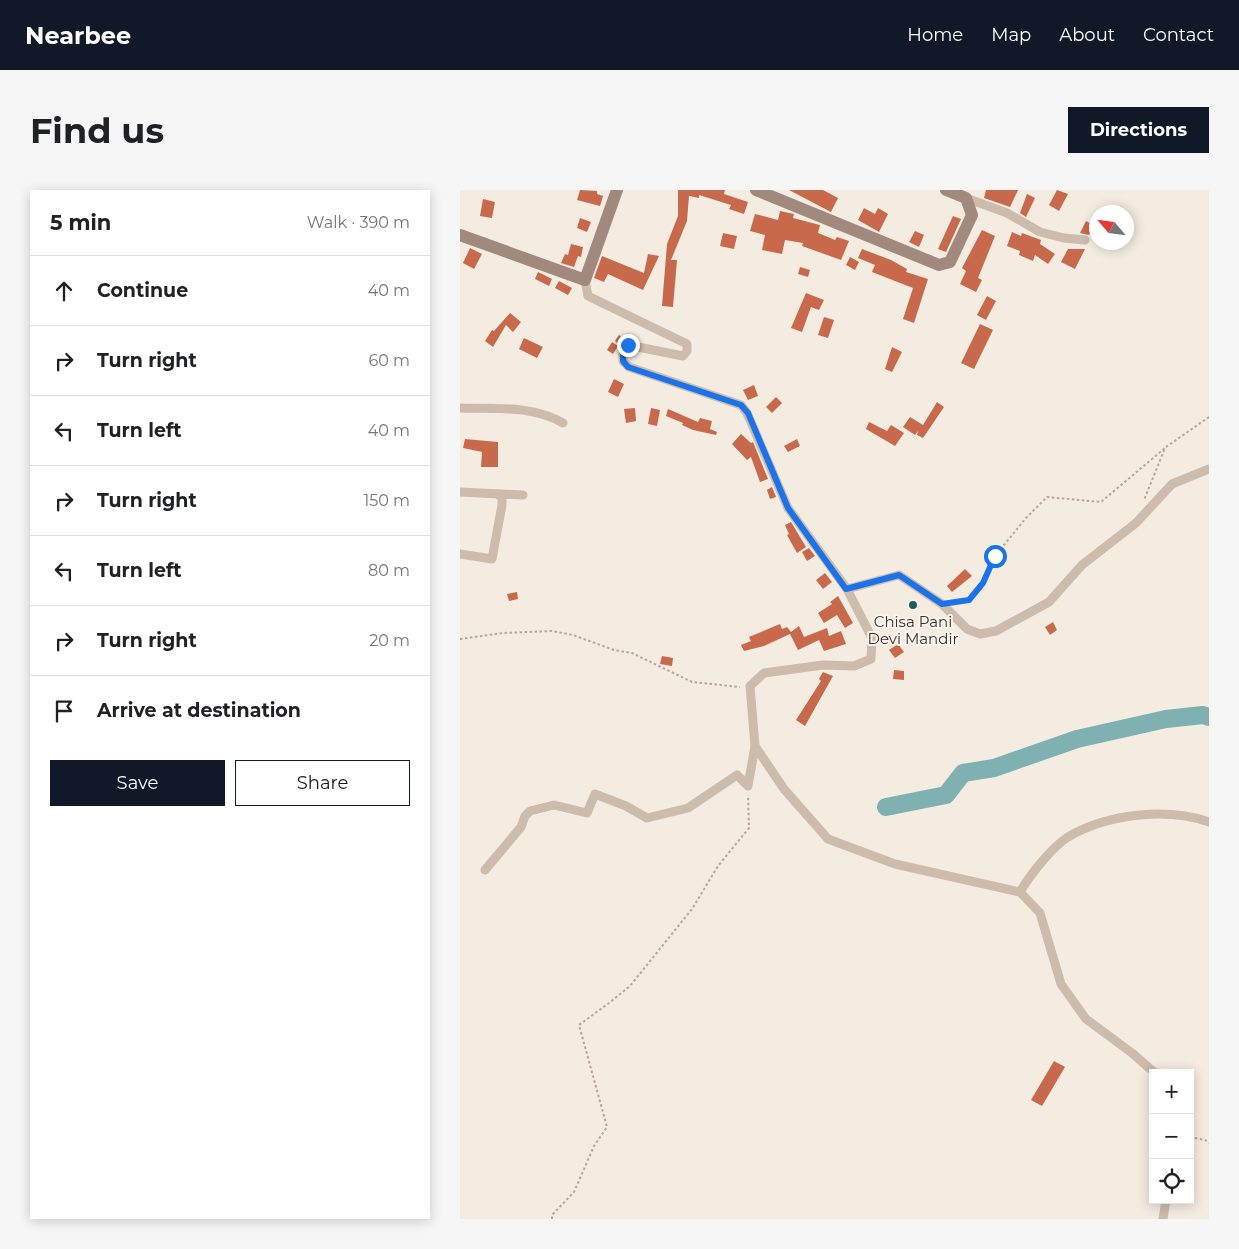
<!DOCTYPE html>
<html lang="en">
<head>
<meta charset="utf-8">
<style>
  body { margin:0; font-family:Montserrat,sans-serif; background:#f6f6f6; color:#202124 }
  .controls { position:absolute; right:15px; bottom:15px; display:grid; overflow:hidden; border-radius:0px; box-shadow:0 2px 12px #0003 }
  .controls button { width:45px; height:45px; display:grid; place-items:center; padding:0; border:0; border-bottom:1px solid #e0e0e0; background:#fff; color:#202124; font:25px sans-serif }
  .compass { position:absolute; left:629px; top:15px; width:45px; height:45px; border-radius:50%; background:#fff; box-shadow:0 2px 12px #0003; rotate:298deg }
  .stop { position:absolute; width:15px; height:15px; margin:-11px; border:4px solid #1a73e8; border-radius:50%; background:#fff }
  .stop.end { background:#1a73e8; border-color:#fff; box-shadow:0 1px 5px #0008 }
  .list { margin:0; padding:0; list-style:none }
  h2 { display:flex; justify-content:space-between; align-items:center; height:65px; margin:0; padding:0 20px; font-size:21px }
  h2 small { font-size:16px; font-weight:400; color:#757577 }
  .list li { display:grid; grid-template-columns:32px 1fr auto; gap:15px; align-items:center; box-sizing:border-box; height:70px; padding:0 20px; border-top:1px solid #e0e0e0 }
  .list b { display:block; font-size:19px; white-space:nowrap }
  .list em { font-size:16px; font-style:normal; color:#757577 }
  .actions { display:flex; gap:10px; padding:15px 20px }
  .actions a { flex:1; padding:11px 0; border:1px solid #111827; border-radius:0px; text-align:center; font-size:18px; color:#111827 }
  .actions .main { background:#111827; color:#fff }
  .icon { flex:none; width:28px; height:28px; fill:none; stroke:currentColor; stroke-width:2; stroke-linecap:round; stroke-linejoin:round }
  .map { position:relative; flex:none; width:749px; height:1029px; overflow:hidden; border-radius:0px }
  header { display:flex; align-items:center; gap:30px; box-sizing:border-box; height:70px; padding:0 25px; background:#111827; color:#fff }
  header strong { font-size:24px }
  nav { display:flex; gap:28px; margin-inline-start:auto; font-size:18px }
  .intro { display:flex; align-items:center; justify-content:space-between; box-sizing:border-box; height:120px; padding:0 30px }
  h1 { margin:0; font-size:35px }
  .button { padding:12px 22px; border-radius:0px; background:#111827; color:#fff; font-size:18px; font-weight:700 }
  main { display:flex; gap:30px; padding:0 30px }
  aside { flex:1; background:#fff; border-radius:0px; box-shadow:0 2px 12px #0003 }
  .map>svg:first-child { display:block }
</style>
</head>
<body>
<header>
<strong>Nearbee</strong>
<nav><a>Home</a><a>Map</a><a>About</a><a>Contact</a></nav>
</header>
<div class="intro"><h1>Find us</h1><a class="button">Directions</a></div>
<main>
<aside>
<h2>5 min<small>Walk · 390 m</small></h2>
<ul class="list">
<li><svg class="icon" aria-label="ahead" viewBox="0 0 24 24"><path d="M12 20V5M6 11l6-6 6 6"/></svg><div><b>Continue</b></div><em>40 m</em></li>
<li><svg class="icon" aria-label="right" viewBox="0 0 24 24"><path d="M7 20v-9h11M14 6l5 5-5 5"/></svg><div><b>Turn right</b></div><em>60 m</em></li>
<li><svg class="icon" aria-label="left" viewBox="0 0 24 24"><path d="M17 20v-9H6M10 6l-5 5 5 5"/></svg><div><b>Turn left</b></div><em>40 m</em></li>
<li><svg class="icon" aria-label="right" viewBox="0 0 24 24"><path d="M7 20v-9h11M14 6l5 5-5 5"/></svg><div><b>Turn right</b></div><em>150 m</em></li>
<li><svg class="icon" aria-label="left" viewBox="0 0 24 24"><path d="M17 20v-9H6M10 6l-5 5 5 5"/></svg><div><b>Turn left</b></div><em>80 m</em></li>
<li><svg class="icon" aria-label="right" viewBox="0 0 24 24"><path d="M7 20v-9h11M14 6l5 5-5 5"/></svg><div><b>Turn right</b></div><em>20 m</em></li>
<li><svg class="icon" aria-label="arrive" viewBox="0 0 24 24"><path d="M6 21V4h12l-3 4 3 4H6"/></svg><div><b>Arrive at destination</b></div></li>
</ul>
<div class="actions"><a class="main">Save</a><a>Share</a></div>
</aside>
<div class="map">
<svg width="749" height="1029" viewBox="0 0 749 1029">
  <rect width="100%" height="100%" fill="#f4ebe1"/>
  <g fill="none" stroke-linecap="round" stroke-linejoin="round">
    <path stroke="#7fb0b2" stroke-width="18" d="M 426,617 L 486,605 L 503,583 L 534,578 L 617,549 L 706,529 L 743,525 L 749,527"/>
  </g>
  <g fill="#c8694b">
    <path d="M 120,0 L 137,1 L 137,4 L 143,6 L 140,16 L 117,10 Z"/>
    <path d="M 218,0 L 265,0 L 264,4 L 288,12 L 284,24 L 269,19 L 271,15 L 239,5 L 239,8 L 229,6 L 227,31 L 211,70 L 217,70 L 213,117 L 202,116 L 207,54 L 218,26 Z"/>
    <path d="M 329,0 L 363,0 L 378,8 L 371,22 Z"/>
    <path d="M 526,0 L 558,0 L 550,17 L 524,8 Z"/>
    <path d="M 597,0 L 608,4 L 599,21 L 589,15 Z"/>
    <path d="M 567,4 L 575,8 L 566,27 L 560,23 Z"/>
    <path d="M 23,9 L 35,12 L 32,28 L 20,26 Z"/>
    <path d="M 404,18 L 415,24 L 418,18 L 428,24 L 419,42 L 398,30 Z"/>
    <path d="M 320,21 L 334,24 L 333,28 L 360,35 L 358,43 L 375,50 L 377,47 L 389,51 L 381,70 L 342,56 L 343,53 L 325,50 L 322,64 L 302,60 L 305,45 L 290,41 L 295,24 L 318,30 Z"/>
    <path d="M 493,26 L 501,29 L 486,62 L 478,59 Z"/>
    <path d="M 120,28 L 131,32 L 127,42 L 117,38 Z"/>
    <path d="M 626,31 L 634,35 L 629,45 L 620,43 Z"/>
    <path d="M 522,40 L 535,46 L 518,88 L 522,90 L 516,102 L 500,94 L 506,81 L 502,78 Z"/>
    <path d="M 455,41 L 464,45 L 459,57 L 449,52 Z"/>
    <path d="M 552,42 L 561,46 L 562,43 L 581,50 L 580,54 L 595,64 L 588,74 L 575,65 L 573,71 L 559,65 L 560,61 L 547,56 Z"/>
    <path d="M 263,43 L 277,46 L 274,59 L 260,56 Z"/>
    <path d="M 111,54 L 123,57 L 121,67 L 118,66 L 114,77 L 101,73 L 105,64 L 108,65 Z"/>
    <path d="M 10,58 L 22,64 L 14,79 L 3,73 Z"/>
    <path d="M 402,59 L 431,70 L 447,79 L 446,82 L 468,89 L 454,133 L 443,129 L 453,98 L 412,82 L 415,75 L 398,68 Z"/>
    <path d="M 608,59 L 625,59 L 615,79 L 601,72 Z"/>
    <path d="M 188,64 L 199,66 L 183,100 L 148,84 L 144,92 L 134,88 L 142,66 L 184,83 Z"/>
    <path d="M 390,67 L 399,72 L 395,80 L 386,75 Z"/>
    <path d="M 340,77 L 350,80 L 348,87 L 338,84 Z"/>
    <path d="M 78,82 L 92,89 L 89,96 L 75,89 Z"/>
    <path d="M 99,91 L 112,98 L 108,105 L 95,98 Z"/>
    <path d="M 346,103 L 364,110 L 359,120 L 351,117 L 342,142 L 331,138 Z"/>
    <path d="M 527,106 L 536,111 L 526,130 L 517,125 Z"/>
    <path d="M 50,123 L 61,132 L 53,142 L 46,135 L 33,157 L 25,151 L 32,140 L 34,141 Z"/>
    <path d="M 364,127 L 374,130 L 368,148 L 358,145 Z"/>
    <path d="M 520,134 L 533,140 L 514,179 L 501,173 Z"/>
    <path d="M 159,145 L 165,150 L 160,155 L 155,151 Z"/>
    <path d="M 64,148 L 83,157 L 77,168 L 59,159 Z"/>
    <path d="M 152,152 L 158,156 L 153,164 L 147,160 Z"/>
    <path d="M 432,157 L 442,162 L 432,182 L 425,179 Z"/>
    <path d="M 154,189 L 164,194 L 158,207 L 148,202 Z"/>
    <path d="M 294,195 L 298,206 L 288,210 L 283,200 Z"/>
    <path d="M 316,207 L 322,213 L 312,223 L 306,217 Z"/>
    <path d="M 477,212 L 484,217 L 463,248 L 457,245 L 458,241 L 455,245 L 443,237 L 450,227 L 463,235 Z"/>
    <path d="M 175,218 L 176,231 L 166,233 L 164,219 Z"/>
    <path d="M 191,218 L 200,220 L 197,236 L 188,234 Z"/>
    <path d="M 208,219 L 238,232 L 240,228 L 252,231 L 250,239 L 257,242 L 256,245 L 233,240 L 222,235 L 223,233 L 206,226 Z"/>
    <path d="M 409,232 L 427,241 L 431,235 L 444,243 L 435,256 L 406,239 Z"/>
    <path d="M 281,244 L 291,253 L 293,252 L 308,289 L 300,292 L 291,267 L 287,270 L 272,254 Z"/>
    <path d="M 5,249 L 38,252 L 38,277 L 21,277 L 22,262 L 3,258 Z"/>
    <path d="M 337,249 L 340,256 L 328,262 L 324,256 Z"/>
    <path d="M 312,297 L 316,307 L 310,309 L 307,300 Z"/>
    <path d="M 331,332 L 346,357 L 337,363 L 327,345 L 329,344 L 325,335 Z"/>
    <path d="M 349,358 L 355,366 L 347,371 L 342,362 Z"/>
    <path d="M 505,379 L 512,386 L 492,402 L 487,396 Z"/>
    <path d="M 365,383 L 372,392 L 363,399 L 356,390 Z"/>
    <path d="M 57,402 L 58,409 L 49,411 L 47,404 Z"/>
    <path d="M 378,406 L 393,433 L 385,438 L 377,425 L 364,433 L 358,423 L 372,414 L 370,412 Z"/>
    <path d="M 593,432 L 597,440 L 590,445 L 585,437 Z"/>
    <path d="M 320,434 L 322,439 L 327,437 L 331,442 L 339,436 L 344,447 L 367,438 L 369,446 L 381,441 L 386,454 L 364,461 L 359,450 L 338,460 L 330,444 L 304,456 L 284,461 L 281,455 L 291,451 L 289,447 Z"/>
    <path d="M 438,454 L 444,462 L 435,468 L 429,460 Z"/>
    <path d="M 202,466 L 213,468 L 212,476 L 200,474 Z"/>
    <path d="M 434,480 L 444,481 L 444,490 L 433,489 Z"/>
    <path d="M 363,482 L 373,486 L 345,536 L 336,530 L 361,491 L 359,489 Z"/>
    <path d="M 594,871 L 605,877 L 582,916 L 571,910 Z"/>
  </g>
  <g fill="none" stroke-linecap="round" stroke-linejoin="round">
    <g stroke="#b9a596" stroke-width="2" stroke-dasharray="2.5 2.5" stroke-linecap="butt">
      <path d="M 706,257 L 749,227"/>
      <path d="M 495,412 L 509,411 L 523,393 L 535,366 L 566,328 L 587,307 L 641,312 L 705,258 L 684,310"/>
      <path d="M 0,449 L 43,443 L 92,441 L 113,445 L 154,460 L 172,463 L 232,492 L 280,497"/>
      <path d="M 730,947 L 745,950 L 749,953"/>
      <path d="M 92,1029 L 92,1025 L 114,1002 L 134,956 L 147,937 L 119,835 L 149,813 L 170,796 L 232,719 L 258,676 L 289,638 L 288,605"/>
    </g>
    <g stroke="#cdbbac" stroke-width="9">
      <path d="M 506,8 L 547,23 L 580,42 L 604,48 L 625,50"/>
      <path d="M 125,90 L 128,106 L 227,154 L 227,161 L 223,166 L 168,155 L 163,162 L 163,171 L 169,177 L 281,215 L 287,223 L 328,318 L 387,399 L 412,448 L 411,469 L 394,476 L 363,475 L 304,483 L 290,496 L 295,556 L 324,599 L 368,649 L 435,674 L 560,702 L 580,723 L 601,794 L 626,829 L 672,863 L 695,883"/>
      <path d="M 0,218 C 35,219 72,215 103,233"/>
      <path d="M 0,302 L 63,305"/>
      <path d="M 0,364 L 32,369 L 42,315 L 42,308 L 38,304"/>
      <path d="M 387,399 L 439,385 L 482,414 L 507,439 L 520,444 L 536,441 L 589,412 L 622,375 L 676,333 L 712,294 L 749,279"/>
      <path d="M 25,680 L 61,637 L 65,626 L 70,621 L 94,615 L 127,623 L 135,604 L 166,616 L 187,628 L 228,618 L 277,585 L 288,596 L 295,556"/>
      <path d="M 560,702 C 570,685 591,658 608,647 C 647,624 707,617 749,632"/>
      <path d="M 703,1029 L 706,1010"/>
    </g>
    <g stroke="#a18a7d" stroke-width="12">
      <path d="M 296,0 L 479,75 L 490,72 L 512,25 L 506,8 L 486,0"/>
      <path d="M 0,45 L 125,90 L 157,0"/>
    </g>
  </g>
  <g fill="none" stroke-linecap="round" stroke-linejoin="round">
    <path stroke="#1a73e8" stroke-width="6" d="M 168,155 L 163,162 L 163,171 L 168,177 L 281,215 L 288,223 L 328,318 L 386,399 L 439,385 L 482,414 L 509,410 L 523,393 L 535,366"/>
  </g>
  <circle fill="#1f5a5e" stroke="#fbf5ee" stroke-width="2" cx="453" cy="415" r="5"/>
  <g text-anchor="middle" stroke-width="4" stroke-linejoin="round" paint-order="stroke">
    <g font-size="15" fill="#3b302b" stroke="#fbf5ee">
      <text x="453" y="437">Chisa Pani<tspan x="453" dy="17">Devi Mandir</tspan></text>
    </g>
  </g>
</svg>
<div class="controls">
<button>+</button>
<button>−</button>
<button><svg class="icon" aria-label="locate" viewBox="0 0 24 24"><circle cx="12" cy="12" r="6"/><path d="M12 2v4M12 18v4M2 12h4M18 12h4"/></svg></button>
</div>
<svg class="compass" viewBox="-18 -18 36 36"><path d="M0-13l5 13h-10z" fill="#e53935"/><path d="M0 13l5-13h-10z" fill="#757577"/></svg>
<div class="stop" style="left:535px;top:366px"></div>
<div class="stop end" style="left:168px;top:155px"></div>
</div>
</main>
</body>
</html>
